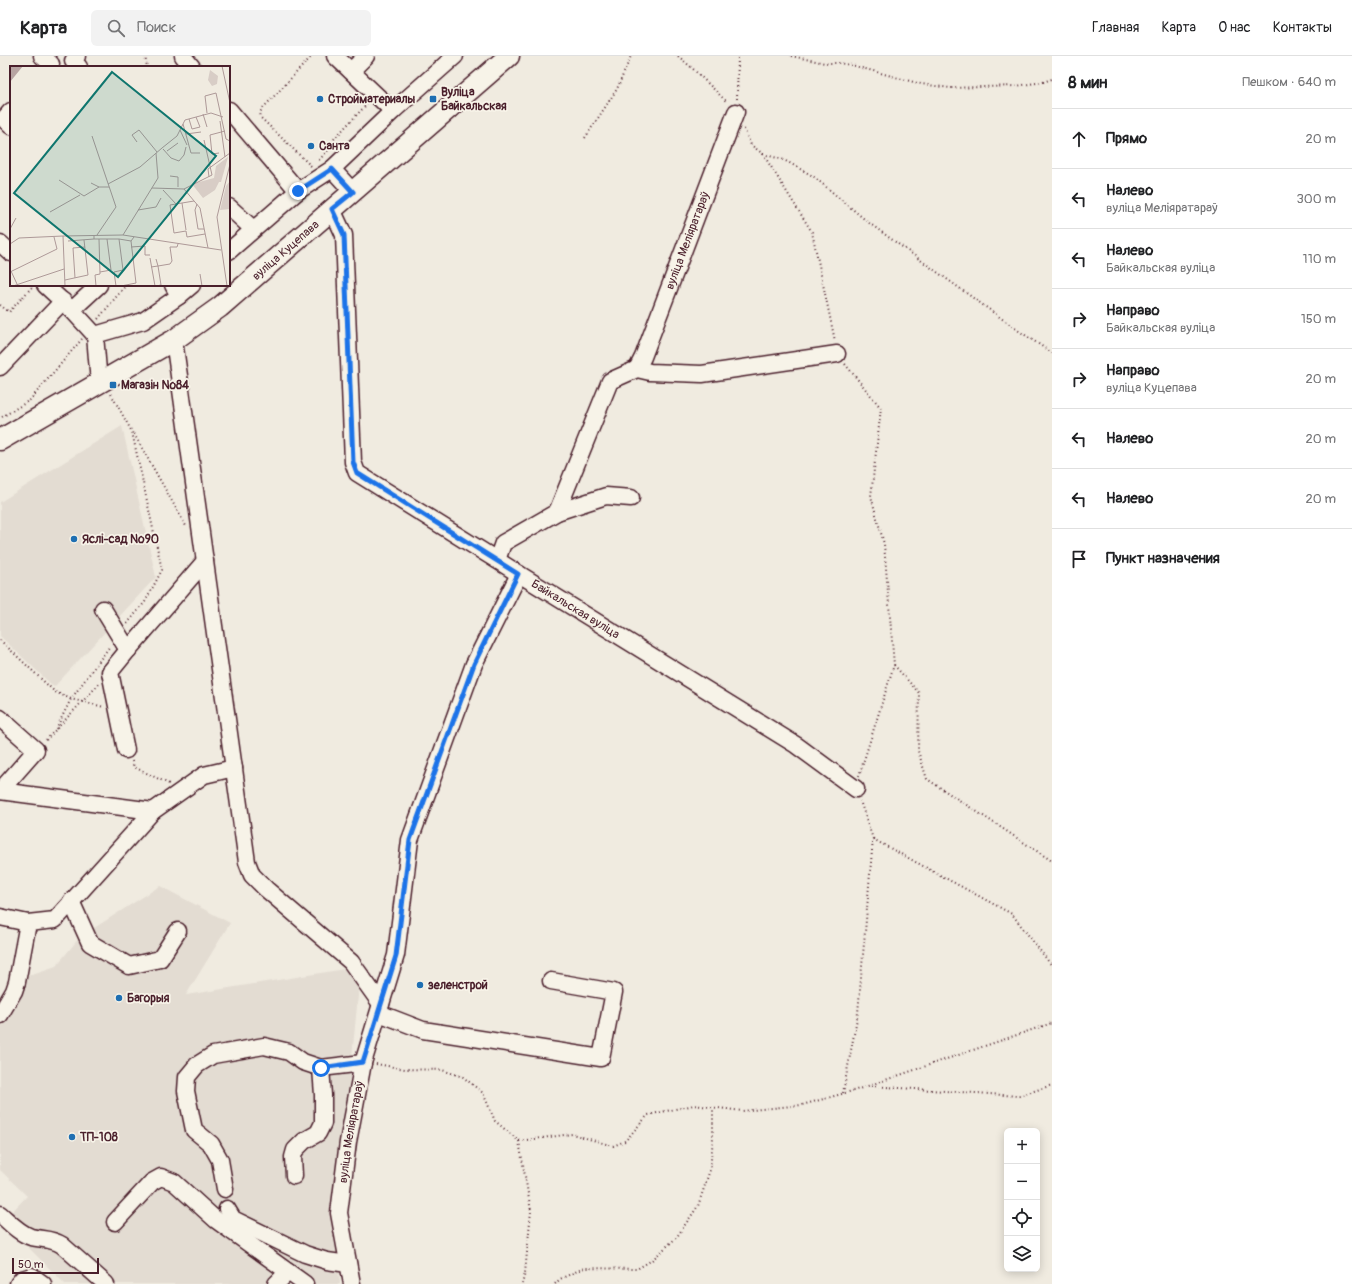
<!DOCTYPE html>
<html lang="ru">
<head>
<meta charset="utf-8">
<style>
  body { margin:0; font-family:Pangolin,sans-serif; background:#f2f2f2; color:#202124 }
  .controls { position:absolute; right:12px; bottom:12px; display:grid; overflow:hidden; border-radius:6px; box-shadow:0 2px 10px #0003 }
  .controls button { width:36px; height:36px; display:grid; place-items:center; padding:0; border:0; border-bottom:1px solid #e0e0e0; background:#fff; color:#202124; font:20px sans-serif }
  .scale { position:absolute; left:12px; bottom:10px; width:87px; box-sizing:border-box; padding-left:4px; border:2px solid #4a1f2b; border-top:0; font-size:11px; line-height:14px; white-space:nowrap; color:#4a1f2b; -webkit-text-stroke:3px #f7f3e8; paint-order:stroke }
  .stop { position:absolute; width:12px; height:12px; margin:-9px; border:3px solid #1a73e8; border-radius:50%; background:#fff }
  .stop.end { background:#1a73e8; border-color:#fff; box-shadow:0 1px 4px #0008 }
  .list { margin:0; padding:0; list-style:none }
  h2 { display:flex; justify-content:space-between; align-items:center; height:52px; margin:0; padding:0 16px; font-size:17px }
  h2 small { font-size:13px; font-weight:400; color:#757577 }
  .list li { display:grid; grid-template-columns:26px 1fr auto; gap:12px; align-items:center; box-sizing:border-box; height:60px; padding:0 16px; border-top:1px solid #e0e0e0 }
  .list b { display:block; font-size:15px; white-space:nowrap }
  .list p { margin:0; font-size:13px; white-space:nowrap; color:#757577 }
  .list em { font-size:13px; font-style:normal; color:#757577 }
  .icon { flex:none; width:22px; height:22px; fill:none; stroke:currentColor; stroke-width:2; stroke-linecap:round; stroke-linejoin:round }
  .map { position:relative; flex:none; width:1052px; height:1228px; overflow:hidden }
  header { display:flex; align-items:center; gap:24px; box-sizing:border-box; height:56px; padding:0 20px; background:#fff; border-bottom:1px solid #e0e0e0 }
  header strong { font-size:19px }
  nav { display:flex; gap:22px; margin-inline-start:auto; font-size:14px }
  .search { width:280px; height:36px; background:#f2f2f2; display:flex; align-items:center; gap:10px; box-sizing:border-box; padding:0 14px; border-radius:6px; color:#757577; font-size:15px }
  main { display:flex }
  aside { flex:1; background:#fff }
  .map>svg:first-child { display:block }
</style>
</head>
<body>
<header>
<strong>Карта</strong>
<div class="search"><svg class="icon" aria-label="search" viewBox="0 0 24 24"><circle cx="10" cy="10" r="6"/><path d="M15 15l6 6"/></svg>Поиск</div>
<nav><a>Главная</a><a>Карта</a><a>О нас</a><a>Контакты</a></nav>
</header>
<main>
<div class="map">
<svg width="1052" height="1228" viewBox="0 0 1052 1228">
  <rect width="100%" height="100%" fill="#f0ebe0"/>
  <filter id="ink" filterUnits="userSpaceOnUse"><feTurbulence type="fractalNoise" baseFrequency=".025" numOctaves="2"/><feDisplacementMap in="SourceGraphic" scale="8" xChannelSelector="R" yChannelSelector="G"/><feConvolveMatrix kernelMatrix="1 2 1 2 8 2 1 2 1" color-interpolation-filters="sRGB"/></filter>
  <g filter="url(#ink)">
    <g fill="#e3dcd2">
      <path d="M 122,370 L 156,521 L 54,631 L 0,580 L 0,446 Z"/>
      <path d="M 160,830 L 230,867 L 186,939 L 345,913 L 359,930 L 335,1172 L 340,1228 L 65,1228 L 16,1179 L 6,1162 L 27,1140 L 0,1114 L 0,968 L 29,919 L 56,910 L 80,881 Z"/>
    </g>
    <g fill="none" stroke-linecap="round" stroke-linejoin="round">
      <defs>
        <g id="minor">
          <path d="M 42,0 L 51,8 L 49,11"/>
          <path d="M 77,0 L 73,5 L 79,11"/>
          <path d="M 183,0 L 192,11"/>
          <path d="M 335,0 L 393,55"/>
          <path d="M 351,15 L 366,0"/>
          <path d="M 229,54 L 298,135"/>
          <path d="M 11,55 L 4,63 L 11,70"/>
          <path d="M 332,113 L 393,55 L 455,0"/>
          <path d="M 229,151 L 253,173"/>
          <path id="s1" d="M 332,153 L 344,179 L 353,406 L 357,417 L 519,518 L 796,689 L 856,733"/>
          <path d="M 0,187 L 11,197"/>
          <path d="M 229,195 L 298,135 L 332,113 L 353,136"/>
          <path d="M 45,229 L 72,254 L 95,279 L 99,327"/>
          <path d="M 179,240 L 192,229"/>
          <path d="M 72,254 L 99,229"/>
          <path d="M 95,279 L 143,265 L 179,240 L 173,229"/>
          <path d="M 174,284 L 247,806 L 252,819 L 266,833 L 351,906 L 381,948"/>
          <path d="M 0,311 L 63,245"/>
          <path id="s2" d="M 637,313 L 643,301 L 736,56"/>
          <path d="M 557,456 L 610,325 L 637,313 L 650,316 L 702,318 L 837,298"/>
          <path d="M 497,504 L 503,487 L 557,456 L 606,440 L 631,442"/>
          <path d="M 103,553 L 128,594"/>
          <path d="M 0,662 L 36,694 L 0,735"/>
          <path d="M 126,694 L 110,616 L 128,594 L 205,505"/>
          <path d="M 0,735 L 153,755"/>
          <path d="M 71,845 L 90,887 L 129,910 L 160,903 L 178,875"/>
          <path d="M 0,861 L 28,867 L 55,864 L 153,755 L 204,719 L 234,712"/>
          <path d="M 379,957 L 423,974 L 601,1002 L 614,936 L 551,925"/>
          <path d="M 0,959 L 14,935 L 17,926 L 28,867"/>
          <path d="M 294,1120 L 293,1101 L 295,1094 L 304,1085 L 318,1077 L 323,1067 L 323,1039 L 321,1012"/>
          <path d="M 225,1133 L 220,1104 L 211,1088 L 194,1074 L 186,1035 L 187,1021 L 197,1009 L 213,999 L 264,990 L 289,996 L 303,1006 L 321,1012 L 363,1007"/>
          <path d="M 227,1153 L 233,1163 L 305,1198 L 327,1205 L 348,1208"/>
          <path d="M 0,1158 C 9,1166 19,1177 31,1181 C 43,1184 51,1182 62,1189 L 106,1228"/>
          <path d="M 115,1166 L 152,1126 L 161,1121 L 174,1126 L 216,1164 L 305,1228"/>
          <path d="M 18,1228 L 22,1223 L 32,1220 L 43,1228"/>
          <path d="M 276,1228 L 288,1216"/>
          <path id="s3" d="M 352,1228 L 339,1157 L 348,1086 L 363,1007 L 396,899 L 410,784 L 474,608 L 519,518"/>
        </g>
        <g id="major">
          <path id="s4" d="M 0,384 L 174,284 L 220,251 L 509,0"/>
        </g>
      </defs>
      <use href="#minor" stroke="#4a1f2b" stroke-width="19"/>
      <use href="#major" stroke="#4a1f2b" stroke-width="23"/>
      <g stroke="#4a1f2b" stroke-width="2" stroke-dasharray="1 3" stroke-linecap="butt">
        <path d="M 145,0 L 147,11"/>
        <path d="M 678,0 L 691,11 L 727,46"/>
        <path d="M 791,0 L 825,7 L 839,7 L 851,9 L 921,28 L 950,32 L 1016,30 L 1043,26 L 1052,23"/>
        <path d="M 737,43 L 738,0"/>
        <path d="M 744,73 L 751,89 L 763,98 L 812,176 L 835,285"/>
        <path d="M 585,82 L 617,33 L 631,0"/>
        <path d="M 334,90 L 332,86 L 334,83 L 367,48"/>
        <path d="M 763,98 L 784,104 L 813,120 L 869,167 L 1019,275 L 1052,297"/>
        <path d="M 319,104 L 333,89"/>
        <path d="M 311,110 L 261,62 C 260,58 260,55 263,52 L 312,0"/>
        <path d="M 0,249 L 9,256 L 32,231"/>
        <path d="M 98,263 L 126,229"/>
        <path d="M 845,308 L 881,352 L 871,440 L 884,488 L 894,609 L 859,720"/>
        <path d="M 111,338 L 132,376 L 162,514 L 145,546 L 127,568"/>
        <path d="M 2,361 L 30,344 L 82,283"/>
        <path d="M 134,378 L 186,470"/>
        <path d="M 0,584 L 55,636 L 71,643 L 104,651"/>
        <path d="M 894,609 L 919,637 L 918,695 L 927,723 L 1052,805"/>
        <path d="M 56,673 L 71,643 L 110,590"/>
        <path d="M 46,684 L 99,628"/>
        <path d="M 132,705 L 134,711 L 169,728"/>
        <path d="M 873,783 L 1012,858 L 1052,910"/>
        <path d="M 376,1008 L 405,1013 L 442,1014 L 463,1021 L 483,1037 L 495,1065 L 519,1085 L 572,1078 L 613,1090 L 625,1085 L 648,1059 L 694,1049 L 742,1055 L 802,1049 L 856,1034 L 1052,967"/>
        <path d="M 871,1030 L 1019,1040 L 1052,1029"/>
        <path d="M 843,1037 L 858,957 L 873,783 L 860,745"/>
        <path d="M 519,1085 L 531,1155 L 525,1217 L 522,1228"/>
        <path d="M 555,1228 L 560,1223 L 584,1212 L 637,1213 L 652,1204 L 676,1182 L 698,1150 L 710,1114 L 713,1082 L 713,1052"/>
      </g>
      <use href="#minor" stroke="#f7f3e8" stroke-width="16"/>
      <use href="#major" stroke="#f7f3e8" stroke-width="20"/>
    </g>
  </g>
  <g fill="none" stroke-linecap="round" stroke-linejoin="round" filter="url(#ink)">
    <path stroke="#1a73e8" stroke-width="5" d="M 298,135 L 332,113 L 353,136 L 332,153 L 344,179 L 353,406 L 357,417 L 518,518 L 474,608 L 410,784 L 396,900 L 363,1006 L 321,1012"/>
  </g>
  <g fill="#1f6fb2" stroke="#f7f3e8" stroke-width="1.5">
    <circle cx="320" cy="43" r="4"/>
    <rect x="429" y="39" width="8" height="8" rx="2"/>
    <circle cx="311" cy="90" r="4"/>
    <rect x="109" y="325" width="8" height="8" rx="2"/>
    <circle cx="74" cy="483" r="4"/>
    <circle cx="420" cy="929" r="4"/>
    <circle cx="119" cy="942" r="4"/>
    <circle cx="72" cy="1081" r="4"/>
  </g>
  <g text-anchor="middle" stroke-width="3.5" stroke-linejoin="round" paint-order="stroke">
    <g font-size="12" font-weight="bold" fill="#4a1f2b" stroke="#f7f3e8" text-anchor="start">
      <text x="441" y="40">Вуліца<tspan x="441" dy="14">Байкальская</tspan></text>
      <text x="328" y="47">Стройматериалы</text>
      <text x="319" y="94">Санта</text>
      <text x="121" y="333">Магазін №84</text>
      <text x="82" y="487">Яслі-сад №90</text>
      <text x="428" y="933">зеленстрой</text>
      <text x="127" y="946">Багорыя</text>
      <text x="80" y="1085">ТП-108</text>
    </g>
    <g font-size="12" fill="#4a1f2b" stroke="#f7f3e8">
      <text dy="4" stroke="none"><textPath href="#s2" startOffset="138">вуліца Меліяратараў</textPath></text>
      <text dy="4" stroke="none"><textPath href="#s4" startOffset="344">вуліца Куцепава</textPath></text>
      <text dy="4" stroke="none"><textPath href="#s1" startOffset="525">Байкальская вуліца</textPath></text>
      <text dy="4" stroke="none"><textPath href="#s3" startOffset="154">вуліца Меліяратараў</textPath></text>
    </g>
  </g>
  <g transform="translate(10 10)">
    <rect width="220" height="220" fill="#f0ebe0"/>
    <path d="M 200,4 L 208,10 L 207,18 L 202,20 L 198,14 ZM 218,91 L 211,116 L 209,116 L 205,124 L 193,132 L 182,118 L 204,112 L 206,100 ZM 220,115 L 220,143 L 210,144 L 216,120 Z" fill="#d8cdc6"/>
    <path d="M 0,0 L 13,0 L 0,16 Z" fill="#b7a4a2"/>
    <path fill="none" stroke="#ae9998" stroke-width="1" d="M 212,0 L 220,37M 197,47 L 195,30 L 206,27 L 216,73 L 220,75M 193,48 L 197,61M 179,53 L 182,63 L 190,61 L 186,51M 210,55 L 215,91M 173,58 L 181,87 L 190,87M 170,64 L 177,79M 176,68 L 191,66M 82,70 L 106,141 L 87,169M 127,76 L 122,69 L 129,64 L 147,86M 153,83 L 161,92 L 169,95 L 174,89 L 176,81M 157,85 L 168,77M 209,87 L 202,88 L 200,69 L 215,65M 160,110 L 168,111 L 168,121M 199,111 L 198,103 L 220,87M 49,114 L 74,130 L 89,121M 81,117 L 89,121 L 99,121M 98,118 L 130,101 L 152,82 L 167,70 L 175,54 L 201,47 L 213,51M 142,122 L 174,123 L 190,142 L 198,182M 174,123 L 202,109 L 194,74M 153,124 L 166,138M 184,135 L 160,139 L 164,167 L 176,165 L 177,171 L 195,168M 172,137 L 176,164M 187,138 L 185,144 L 188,163 L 194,163M 128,144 L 146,141 L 151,132M 40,146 L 70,129M 0,163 L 6,152M 84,169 L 84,173 L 109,173M 113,169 L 148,112 L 146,87M 58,175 L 84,173M 0,178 L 9,172 L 53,170M 121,181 L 135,180 L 135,189 L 140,189M 140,192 L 145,220M 146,193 L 148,200 L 160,198 L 162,195 L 160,181 L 167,181 L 168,178M 141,201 L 148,200 L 151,219 L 146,220M 1,205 L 7,218M 0,206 L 47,183 L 44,171M 90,206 L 101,204 L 97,173M 190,208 L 192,220M 65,212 L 63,182 L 75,181M 55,214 L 78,209 L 74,174M 3,220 L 54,203M 55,220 L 53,170 L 113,169 L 211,184M 86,220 L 85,209 L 90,208 L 89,173M 106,220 L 104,206 L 113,204 L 109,173 L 121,175M 111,220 L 126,217 L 121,175 L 124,171M 217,220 L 207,151 L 220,98"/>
    <path fill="#0f766e" fill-opacity="0.15" stroke="#0f766e" stroke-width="2" d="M 102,6 L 206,90 L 108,211 L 4,127 Z"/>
    <rect width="220" height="220" fill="none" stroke="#4a1f2b" stroke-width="2"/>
  </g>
</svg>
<div class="controls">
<button>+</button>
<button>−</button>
<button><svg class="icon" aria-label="locate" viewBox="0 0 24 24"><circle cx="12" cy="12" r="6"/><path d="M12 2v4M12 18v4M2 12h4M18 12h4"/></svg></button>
<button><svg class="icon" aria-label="layers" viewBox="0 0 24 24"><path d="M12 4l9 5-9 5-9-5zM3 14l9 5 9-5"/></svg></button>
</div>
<div class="scale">50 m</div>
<div class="stop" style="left:321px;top:1012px"></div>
<div class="stop end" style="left:298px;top:135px"></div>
</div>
<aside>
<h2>8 мин<small>Пешком · 640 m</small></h2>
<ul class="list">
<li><svg class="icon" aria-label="ahead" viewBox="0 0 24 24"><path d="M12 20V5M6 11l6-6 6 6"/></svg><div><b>Прямо</b></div><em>20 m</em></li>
<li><svg class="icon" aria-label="left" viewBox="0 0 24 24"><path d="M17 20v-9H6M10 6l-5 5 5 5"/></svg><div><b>Налево</b><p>вуліца Меліяратараў</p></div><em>300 m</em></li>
<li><svg class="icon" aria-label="left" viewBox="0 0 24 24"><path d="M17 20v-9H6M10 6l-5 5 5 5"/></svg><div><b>Налево</b><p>Байкальская вуліца</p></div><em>110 m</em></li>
<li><svg class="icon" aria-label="right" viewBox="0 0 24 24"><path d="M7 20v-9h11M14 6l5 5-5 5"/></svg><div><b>Направо</b><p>Байкальская вуліца</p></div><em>150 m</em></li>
<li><svg class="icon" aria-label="right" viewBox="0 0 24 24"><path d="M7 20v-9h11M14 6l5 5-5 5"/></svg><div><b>Направо</b><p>вуліца Куцепава</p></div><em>20 m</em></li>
<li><svg class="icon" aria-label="left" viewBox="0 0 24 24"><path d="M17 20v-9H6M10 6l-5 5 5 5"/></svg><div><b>Налево</b></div><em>20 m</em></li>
<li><svg class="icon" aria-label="left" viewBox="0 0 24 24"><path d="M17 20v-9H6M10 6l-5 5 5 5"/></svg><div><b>Налево</b></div><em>20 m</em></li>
<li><svg class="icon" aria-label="arrive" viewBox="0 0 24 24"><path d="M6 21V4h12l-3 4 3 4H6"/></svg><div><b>Пункт назначения</b></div></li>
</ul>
</aside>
</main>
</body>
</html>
